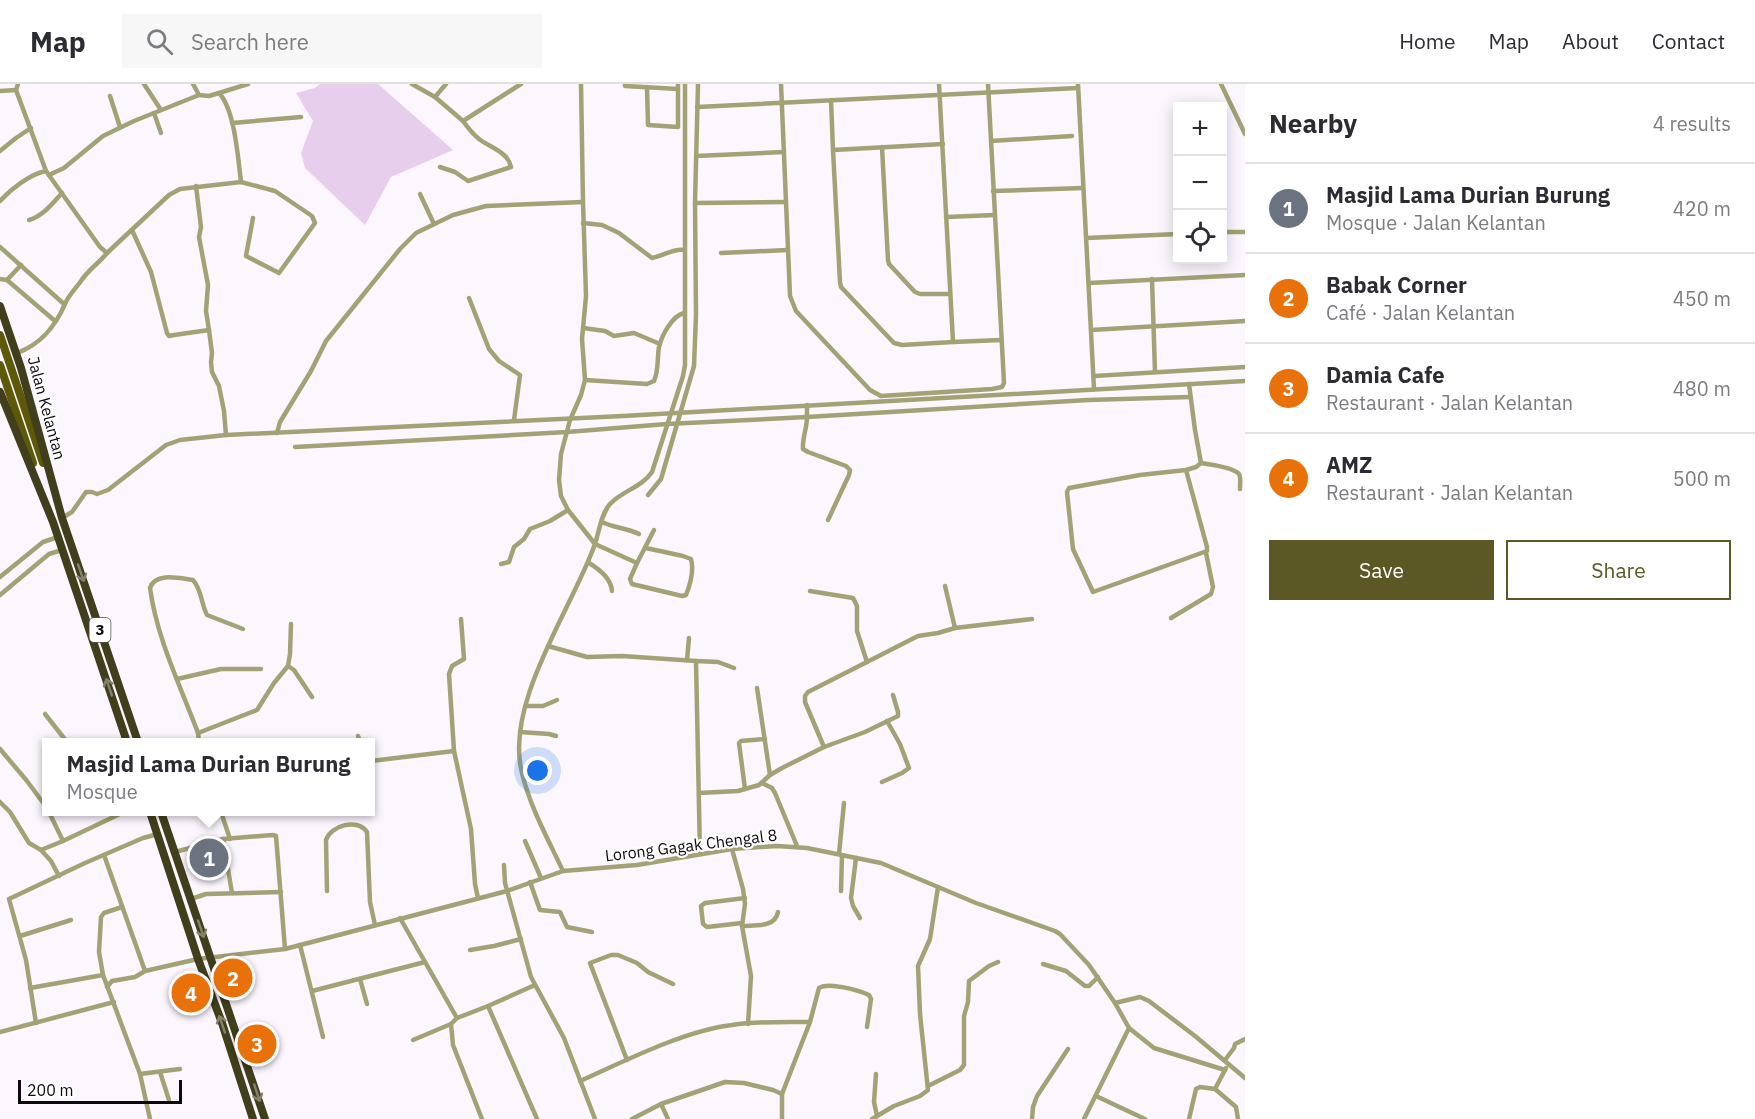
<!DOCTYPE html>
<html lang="en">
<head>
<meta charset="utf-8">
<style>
  body { margin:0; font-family:"IBM Plex Sans",sans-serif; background:#f7f7f7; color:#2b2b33 }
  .controls { position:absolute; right:18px; top:18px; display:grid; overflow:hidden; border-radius:0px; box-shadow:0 3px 15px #0003 }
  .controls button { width:54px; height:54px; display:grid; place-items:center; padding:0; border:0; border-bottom:2px solid #e1e1e2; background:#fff; color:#2b2b33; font:30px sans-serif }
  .scale { position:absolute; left:18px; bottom:15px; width:164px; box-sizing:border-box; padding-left:6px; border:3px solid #0e090f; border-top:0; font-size:16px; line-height:21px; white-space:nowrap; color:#0e090f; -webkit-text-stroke:4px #fff; paint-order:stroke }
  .you { position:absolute; left:538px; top:687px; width:21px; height:21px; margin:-15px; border:4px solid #fff; border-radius:50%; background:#1a73e8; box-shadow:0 0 0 9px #1a73e833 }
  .badge { display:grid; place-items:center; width:39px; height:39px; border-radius:50%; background:#5b5825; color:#fff; font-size:20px; font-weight:700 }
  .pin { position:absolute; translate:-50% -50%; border:3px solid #fff; box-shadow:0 2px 6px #0006 }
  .popup { position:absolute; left:42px; top:654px; width:333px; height:78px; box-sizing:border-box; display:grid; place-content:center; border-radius:0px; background:#fff; filter:drop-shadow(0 2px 4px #0005); font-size:20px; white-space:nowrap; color:#7c7c81 }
  .popup b { font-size:22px; color:#2b2b33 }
  .popup::after { content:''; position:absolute; left:50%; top:100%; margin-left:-12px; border:12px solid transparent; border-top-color:#fff }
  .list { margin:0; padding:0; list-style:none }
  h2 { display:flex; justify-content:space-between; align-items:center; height:78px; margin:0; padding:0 24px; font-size:26px }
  h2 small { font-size:20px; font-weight:400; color:#7c7c81 }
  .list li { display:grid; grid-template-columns:39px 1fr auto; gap:18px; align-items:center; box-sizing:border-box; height:90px; padding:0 24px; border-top:2px solid #e1e1e2 }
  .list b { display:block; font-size:22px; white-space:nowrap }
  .list p { margin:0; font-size:20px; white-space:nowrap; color:#7c7c81 }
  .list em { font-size:20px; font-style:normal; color:#7c7c81 }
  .actions { display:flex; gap:12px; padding:18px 24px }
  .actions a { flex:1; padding:14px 0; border:2px solid #5b5825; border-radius:0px; text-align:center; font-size:21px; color:#5b5825 }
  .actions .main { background:#5b5825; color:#fff }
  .icon { flex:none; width:33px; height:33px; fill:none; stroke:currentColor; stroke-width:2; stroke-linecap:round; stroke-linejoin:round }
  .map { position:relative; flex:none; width:1245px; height:1035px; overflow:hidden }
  header { display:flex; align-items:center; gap:36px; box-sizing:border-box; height:84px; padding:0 30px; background:#fff; border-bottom:2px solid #e1e1e2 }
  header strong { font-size:28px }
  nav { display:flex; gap:33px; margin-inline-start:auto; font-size:21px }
  .search { width:420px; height:54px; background:#f7f7f7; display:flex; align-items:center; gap:15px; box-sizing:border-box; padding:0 21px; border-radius:0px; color:#7c7c81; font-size:22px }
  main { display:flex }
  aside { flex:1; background:#fff }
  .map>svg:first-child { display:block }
</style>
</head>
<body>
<header>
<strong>Map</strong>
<div class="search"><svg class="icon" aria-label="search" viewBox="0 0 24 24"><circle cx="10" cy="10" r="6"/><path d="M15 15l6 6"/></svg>Search here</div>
<nav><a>Home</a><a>Map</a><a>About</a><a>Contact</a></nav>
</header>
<main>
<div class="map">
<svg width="1245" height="1035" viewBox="0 0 1245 1035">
  <rect width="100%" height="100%" fill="#fcf6fe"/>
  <path fill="#e6ceec" d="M 320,0 L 378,0 L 453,66 L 391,93 L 365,141 L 305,84 L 301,69 L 313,37 L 296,9 L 315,4 Z"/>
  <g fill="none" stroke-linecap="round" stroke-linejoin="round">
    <g stroke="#a3a275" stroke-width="4.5">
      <path d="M 18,0 L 16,6 L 46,87"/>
      <path d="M 144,0 L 161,26"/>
      <path d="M 193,0 L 199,11 L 209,12 L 248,0"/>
      <path d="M 412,0 L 435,13"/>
      <path d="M 446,0 L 435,13 L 463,37"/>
      <path d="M 625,0 L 625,2 L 678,5"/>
      <path d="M 781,0 L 790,212 L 796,227 L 870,306 L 881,312 L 992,305 L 1002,303 L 1004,299 L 988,0"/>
      <path d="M 939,0 L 953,258 L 1001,256"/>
      <path d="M 1078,0 L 1094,305"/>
      <path d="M 1221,0 L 1245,50"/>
      <path d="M 647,3 L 648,41 L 678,43 L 678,0"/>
      <path d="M 0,7 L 16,6"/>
      <path d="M 220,10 C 235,28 238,74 241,98"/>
      <path d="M 110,12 L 120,43"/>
      <path d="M 831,16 L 833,66 L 943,60"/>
      <path d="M 697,23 L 1078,4"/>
      <path d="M 154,29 L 161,49"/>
      <path d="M 232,39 L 301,33"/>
      <path d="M 991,57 L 1072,52"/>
      <path d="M 882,63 L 888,176 L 889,180 L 915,208 L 920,210 L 949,210"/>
      <path d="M 833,66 L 840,198 L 841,203 L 894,259 L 902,261 L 953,258"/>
      <path d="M 0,67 L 16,54 L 31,44"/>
      <path d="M 696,72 L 784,68"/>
      <path d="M 440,83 L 455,88 L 468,97 L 511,83 C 508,68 491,64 479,55 C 473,50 468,44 463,37 L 521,0"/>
      <path d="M 49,91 L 64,84 L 103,52 L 134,37 L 199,11"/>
      <path d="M 196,102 L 201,143 L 199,153 L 208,201 L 206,227 L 209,246"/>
      <path d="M 993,107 L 1083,104"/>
      <path d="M 420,110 L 434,140"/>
      <path d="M 0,117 C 11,105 30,90 46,87 L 100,163 L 107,169"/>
      <path d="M 695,119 L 786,118"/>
      <path d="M 946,133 L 995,131"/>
      <path d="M 29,136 C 43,132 52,120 62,109"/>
      <path d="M 583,139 L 602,141 L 619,149 L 652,174 C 663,172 674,164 684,166"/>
      <path d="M 132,146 L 151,188 L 167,249 L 169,252 L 174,251 L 209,246 L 212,269 L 211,278 L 212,288 L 219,302 L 224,327 L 226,351"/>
      <path d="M 1222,148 L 1245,148"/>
      <path d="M 1086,154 L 1178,150"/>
      <path d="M 0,163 L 64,220"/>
      <path d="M 721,169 L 787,166"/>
      <path d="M 0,195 L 7,196 L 21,181"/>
      <path d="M 1152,195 L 1155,288"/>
      <path d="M 7,196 L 55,237"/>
      <path d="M 1089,199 L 1245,191"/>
      <path d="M 469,214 L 489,265 L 499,277 L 520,291 L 514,336"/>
      <path d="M 583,244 L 605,247 L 614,252 L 634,249 L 660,260"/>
      <path d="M 1091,246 L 1245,237"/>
      <path d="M 17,269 C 41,260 55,243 65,220 C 68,212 76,204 81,197 C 88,186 99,179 107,169 L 169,111 L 180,105 L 241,98 L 275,107 L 312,132 L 315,139 L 279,189 L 246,172 L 253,134"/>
      <path d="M 1094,292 L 1245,283"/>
      <path d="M 585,296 L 647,300 L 654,297 C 659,286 657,274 659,263 C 662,251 672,232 684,229"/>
      <path d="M 1189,300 L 1195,346 L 1201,379"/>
      <path d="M 807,321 L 807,333 L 1088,316 L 1190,313"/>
      <path d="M 277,349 L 280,338 L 311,287 L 326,257 L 400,165 L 416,149 L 453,131 L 486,122 L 583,118"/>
      <path d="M 295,363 L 567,348 L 667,340 L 807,333 C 807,344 802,355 803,365 L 808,368 L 846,382 L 850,386 L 849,391 L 828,436"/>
      <path d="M 1186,386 L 1207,463 L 1207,467 L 1093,508 L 1073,465 L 1067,408 L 1069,404 L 1140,391 L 1186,386 L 1196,383 L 1201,379 C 1208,380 1234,384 1239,390 C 1241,393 1240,401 1240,405"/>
      <path d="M 648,411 L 661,395 L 694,282 L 696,231 L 695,119 L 698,0"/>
      <path d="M 62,434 L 72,428 L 86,408 L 92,408 L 97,410 L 108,406 L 166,361 L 180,356 L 226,351 L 623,332 L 1245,297"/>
      <path d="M 602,438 C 614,444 627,444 639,450"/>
      <path d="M 646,464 L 683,472 L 691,475 C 694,486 690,501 686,511 L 682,512 L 632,500 L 630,495 L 637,479 L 595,460 C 599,448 601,430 610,420 C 622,407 642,403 652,388 L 683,292 L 685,281 L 685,0"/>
      <path d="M 589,479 C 599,485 611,494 612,507"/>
      <path d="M 637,479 L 654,446"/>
      <path d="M 501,480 L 509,478 L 514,463 L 524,455 L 530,445 L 550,437 L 568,426"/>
      <path d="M 0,493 L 43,458 L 58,453"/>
      <path d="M 945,502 L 955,544"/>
      <path d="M 810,507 L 853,514 L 857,522 L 857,547 L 867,578"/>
      <path d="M 0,511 L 49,470 L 62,466"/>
      <path d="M 1171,534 L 1211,510 L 1213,503 L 1206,469"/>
      <path d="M 548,562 L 587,573 L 622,572 L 696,577 L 700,770"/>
      <path d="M 687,576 L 689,554"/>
      <path d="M 696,577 L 718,578 L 734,584"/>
      <path d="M 288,582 L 290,570 L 291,540"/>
      <path d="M 177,595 L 221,585 L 261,585"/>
      <path d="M 757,604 L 770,691"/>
      <path d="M 526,622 L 543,622 L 557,616"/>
      <path d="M 45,630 L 67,658"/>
      <path d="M 520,648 L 549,650 L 556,652"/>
      <path d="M 198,649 L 257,626 L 274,599 L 288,582 L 294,586 L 312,613"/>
      <path d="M 358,652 L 360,658"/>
      <path d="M 199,658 L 198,649 C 180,601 157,555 150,504 C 155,488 179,494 193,496 C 202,506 201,520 207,531 L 243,545"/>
      <path d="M 824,663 L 865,648 L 898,632 L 898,628 L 893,611"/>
      <path d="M 0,665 L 27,697 L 47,724"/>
      <path d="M 454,667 L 449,590 L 452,582 L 464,575 L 461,535"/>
      <path d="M 371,677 L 454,667 L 471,745 L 475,800 L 478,814"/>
      <path d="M 882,698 L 902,689 L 909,684 L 900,660 L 887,637"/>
      <path d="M 762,699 L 772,704 L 775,709 L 797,762"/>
      <path d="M 745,705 L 739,659 L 741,657 L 765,655"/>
      <path d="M 699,709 L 738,707 L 759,701 L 770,691 L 782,684 L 824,663 L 805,618 L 805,612 L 808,608 L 918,552 L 938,549 L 955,544 L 1032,535"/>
      <path d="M 0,718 L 10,728 L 29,759 L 41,766 L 51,777 L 59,792"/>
      <path d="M 49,728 L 63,757 L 124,728"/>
      <path d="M 221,728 L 230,755"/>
      <path d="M 223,755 L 232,809"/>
      <path d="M 525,757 L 541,794"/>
      <path d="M 732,765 L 743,805 L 745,820 L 742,842 L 751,892 L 748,940"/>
      <path d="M 41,766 L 63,757"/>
      <path d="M 175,768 L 223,755 L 273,751 L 276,752 L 285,865"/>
      <path d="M 839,770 L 844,719"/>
      <path d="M 104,771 L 145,887"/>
      <path d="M 856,774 L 851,814 L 853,822 L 860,834"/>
      <path d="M 504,781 L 505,799 L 531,893 L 564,954 L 595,1035"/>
      <path d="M 563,787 C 548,755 530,723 522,689 C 504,619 572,525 595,460 L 568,426 L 561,412 L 559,396 L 561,370 L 570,336 L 581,311 L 585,296 L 582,255 L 586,212 L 583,118 L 581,0"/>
      <path d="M 530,798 L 540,826 L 560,828 L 567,843 L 592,848"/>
      <path d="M 327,807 L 326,756 C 331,741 358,734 367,748 L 370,818 L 375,841"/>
      <path d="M 841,807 L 842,771"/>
      <path d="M 191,815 L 206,810 L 281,808"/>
      <path d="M 122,823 L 104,829 L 101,833 L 99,868 L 103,891 L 140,990 L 150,1035"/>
      <path d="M 400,834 L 457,934"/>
      <path d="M 742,839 L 707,843 L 703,840 L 701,822 L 705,819 L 745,814"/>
      <path d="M 742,842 C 755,841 775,844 778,828"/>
      <path d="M 20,852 L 71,836"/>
      <path d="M 300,861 L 323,953"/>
      <path d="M 470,866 L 494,862 L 521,855"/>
      <path d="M 1043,880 L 1066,887 L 1085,902 L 1089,902 L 1098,893"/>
      <path d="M 360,895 L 367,920"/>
      <path d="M 107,903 L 112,897 L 135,893 L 145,887 L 198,875 L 285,865 L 507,807 L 563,787 L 637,781 L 732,765 L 777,762 L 807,764 L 881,779 L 976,819 L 1055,847 L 1060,850 L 1089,881 L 1115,919 L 1129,944 L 1084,1035"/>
      <path d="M 30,904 L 103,891"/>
      <path d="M 312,907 L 425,878"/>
      <path d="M 1115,919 L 1140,913 L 1149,917 L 1195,952 L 1245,994"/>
      <path d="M 488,922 L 537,1035"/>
      <path d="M 36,939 L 26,876 L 9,815 L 85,779 L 143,754 L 158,750"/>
      <path d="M 1129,944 L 1154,964 L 1225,986"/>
      <path d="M 0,948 L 114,918"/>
      <path d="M 413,956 L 451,940"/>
      <path d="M 627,976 L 590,879 L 611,871 L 618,871 L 637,879 L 648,888 L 673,900"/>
      <path d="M 1225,976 L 1234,964 L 1235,960 L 1245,955"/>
      <path d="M 160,988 L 169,1016"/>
      <path d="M 140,990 L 180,985"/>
      <path d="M 876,990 L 874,1018 L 877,1032"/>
      <path d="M 580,997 C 625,977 683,947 732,941 C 757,937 784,938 810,938"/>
      <path d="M 928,1002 L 960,986 L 964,981 L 964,932 L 968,918 L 969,897 L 989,882 L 998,878"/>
      <path d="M 1215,1005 L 1236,1023 L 1238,1035"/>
      <path d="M 1096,1012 L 1145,1035"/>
      <path d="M 661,1020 L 668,1035"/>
      <path d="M 482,1035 L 453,961 L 451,940 L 457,934 L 488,922 L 535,901"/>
      <path d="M 632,1035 L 661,1020 L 725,998 L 744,999 L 773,1006 L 782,1010"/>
      <path d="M 782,1035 L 782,1010 L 810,938 L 819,904 C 829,898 858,906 869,911 L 871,915 L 867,943"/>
      <path d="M 872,1035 L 894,1022 L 920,1012 L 928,1006 L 920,930 L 918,882 L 930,855 L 938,803"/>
      <path d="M 1032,1035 L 1033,1023 L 1037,1012 L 1068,965"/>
      <path d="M 1189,1035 L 1196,1005 L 1200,1003 L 1215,1005 L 1226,984"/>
    </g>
    <g stroke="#5d5909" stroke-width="8">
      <path d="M 0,251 L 43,379"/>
      <path d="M 0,281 L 33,379"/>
    </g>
    <g stroke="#413f1b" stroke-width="8">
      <path d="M 0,222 L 21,284 L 62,434 L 138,658"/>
      <path d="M 0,308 L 53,438 L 127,658"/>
      <path d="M 150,728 L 198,875 L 222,939 L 253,1035"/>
      <path d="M 161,728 L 265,1035"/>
    </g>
  </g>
  <defs><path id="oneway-shaft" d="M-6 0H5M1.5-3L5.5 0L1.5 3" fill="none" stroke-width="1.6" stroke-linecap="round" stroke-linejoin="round" transform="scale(1.5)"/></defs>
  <g stroke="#84826b">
    <use href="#oneway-shaft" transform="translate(81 489) rotate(71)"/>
    <use href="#oneway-shaft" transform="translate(109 603) rotate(-109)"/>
    <use href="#oneway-shaft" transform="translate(201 845) rotate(71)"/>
    <use href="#oneway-shaft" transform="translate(222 940) rotate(-109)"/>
    <use href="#oneway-shaft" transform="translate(257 1009) rotate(72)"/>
  </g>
  <g text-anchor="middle" stroke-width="4.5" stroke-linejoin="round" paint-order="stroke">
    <rect fill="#fff" stroke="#565357" stroke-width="1.5" x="89.5" y="534" width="21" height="24" rx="4.5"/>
    <g font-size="15" font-weight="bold" fill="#0e090f">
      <text x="100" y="551">3</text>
    </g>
    <g font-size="16" fill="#0e090f" stroke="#fff">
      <text transform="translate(47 324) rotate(75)" y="6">Jalan Kelantan</text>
      <text transform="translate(691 761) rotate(-7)" y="6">Lorong Gagak Chengal 8</text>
    </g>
  </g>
</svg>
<div class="controls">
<button>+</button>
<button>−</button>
<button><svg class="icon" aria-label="locate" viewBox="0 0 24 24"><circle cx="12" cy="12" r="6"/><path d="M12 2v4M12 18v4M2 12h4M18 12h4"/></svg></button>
</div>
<div class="scale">200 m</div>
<div class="you"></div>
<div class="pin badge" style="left:209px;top:774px;background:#6b7280">1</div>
<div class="popup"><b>Masjid Lama Durian Burung</b>Mosque</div>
<div class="pin badge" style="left:233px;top:894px;background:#e8710a">2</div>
<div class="pin badge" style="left:257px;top:960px;background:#e8710a">3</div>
<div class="pin badge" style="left:191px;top:909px;background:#e8710a">4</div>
</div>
<aside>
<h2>Nearby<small>4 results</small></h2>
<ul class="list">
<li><span class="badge" style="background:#6b7280">1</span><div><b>Masjid Lama Durian Burung</b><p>Mosque · Jalan Kelantan</p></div><em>420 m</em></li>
<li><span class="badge" style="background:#e8710a">2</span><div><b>Babak Corner</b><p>Café · Jalan Kelantan</p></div><em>450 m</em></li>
<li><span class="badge" style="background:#e8710a">3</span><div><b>Damia Cafe</b><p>Restaurant · Jalan Kelantan</p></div><em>480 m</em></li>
<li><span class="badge" style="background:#e8710a">4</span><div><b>AMZ</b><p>Restaurant · Jalan Kelantan</p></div><em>500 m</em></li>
</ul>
<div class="actions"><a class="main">Save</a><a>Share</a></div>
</aside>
</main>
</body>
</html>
